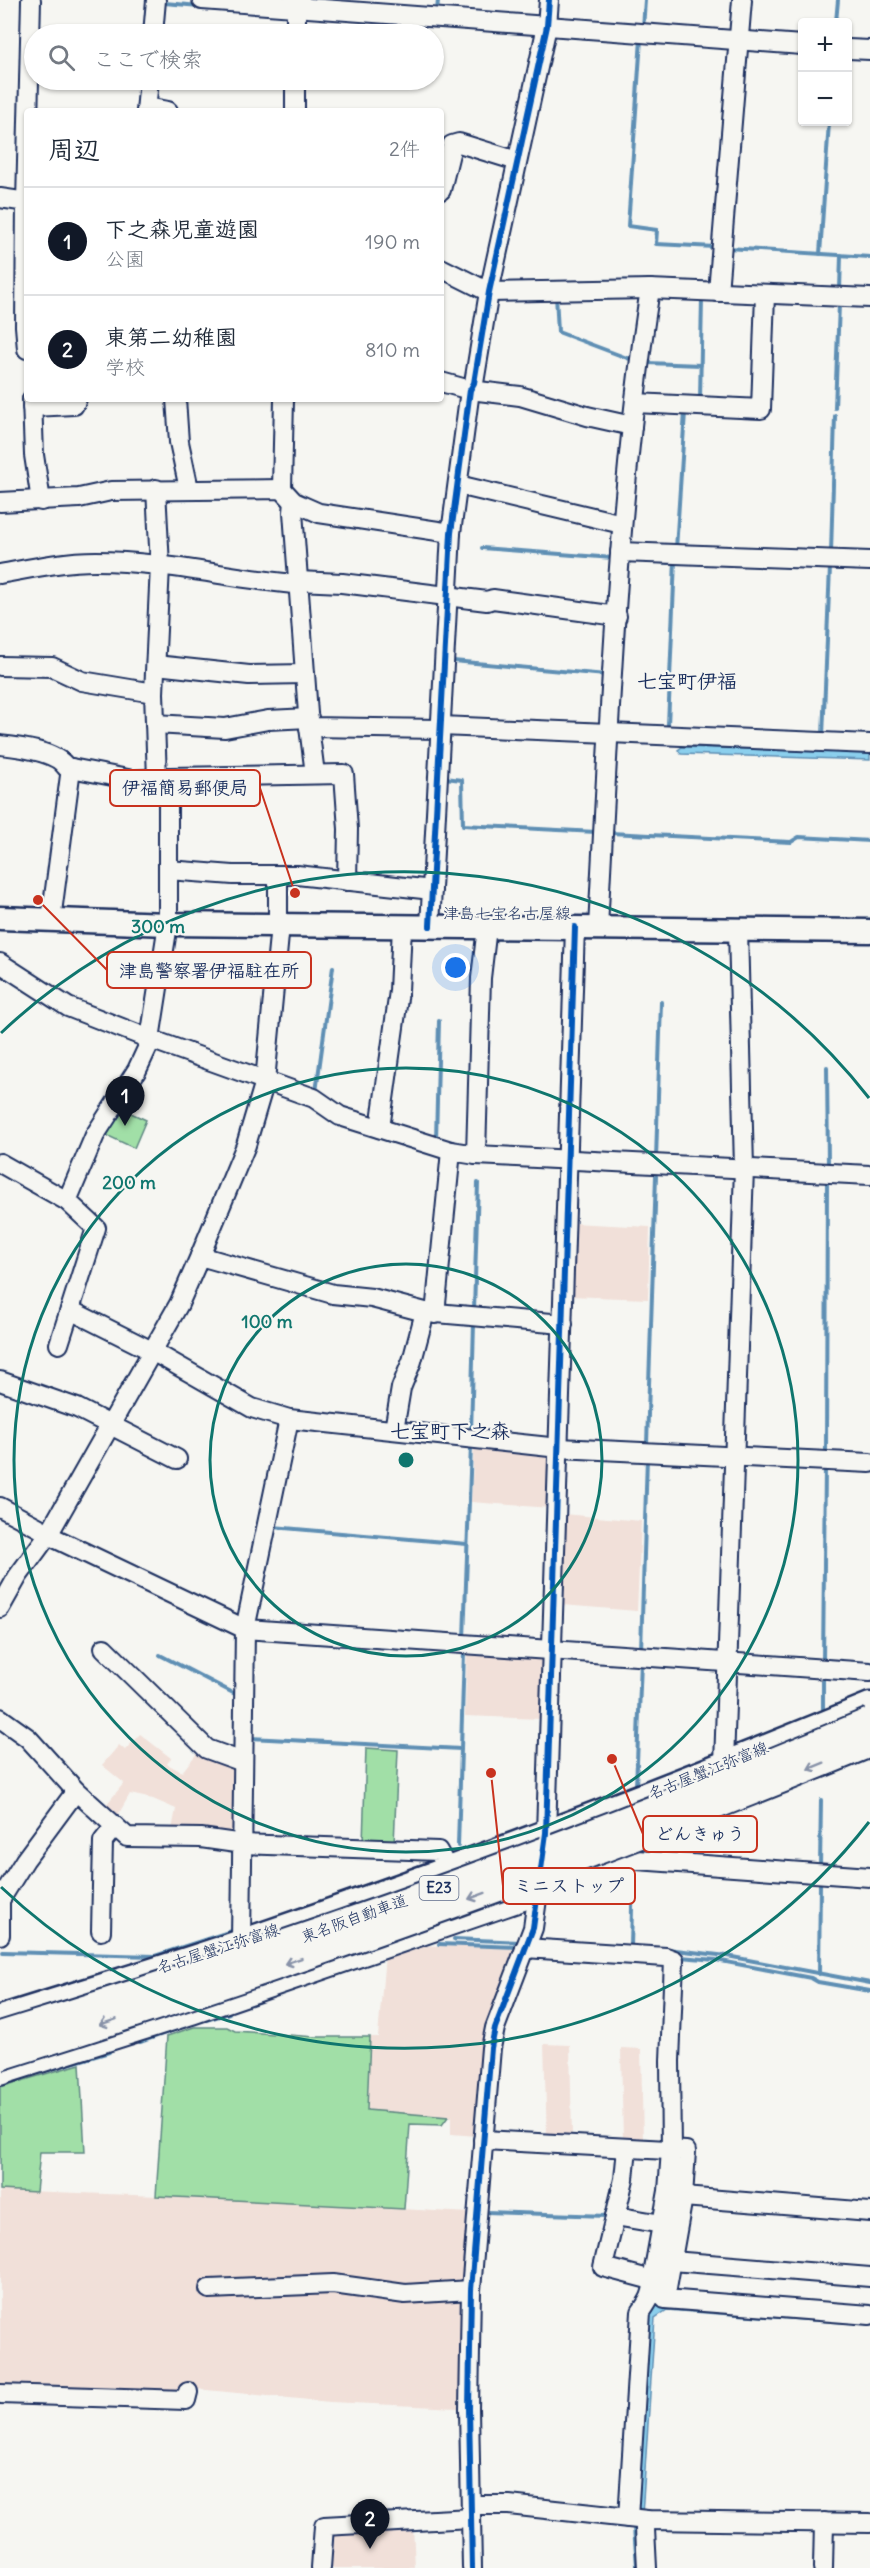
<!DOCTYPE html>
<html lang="ja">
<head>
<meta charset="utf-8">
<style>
  body { margin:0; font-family:Delius,"Klee One",sans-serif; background:#f2f2f3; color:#1f2937 }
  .controls { position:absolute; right:18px; top:18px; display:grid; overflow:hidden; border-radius:6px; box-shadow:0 2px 4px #0004 }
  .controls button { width:54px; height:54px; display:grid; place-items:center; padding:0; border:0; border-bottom:2px solid #e0e1e3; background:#fff; color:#1f2937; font:30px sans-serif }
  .you { position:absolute; left:456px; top:968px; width:21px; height:21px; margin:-15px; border:4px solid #fff; border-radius:50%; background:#1a73e8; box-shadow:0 0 0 9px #1a73e833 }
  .badge { display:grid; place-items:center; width:39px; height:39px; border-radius:50%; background:#111827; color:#fff; font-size:20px; font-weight:700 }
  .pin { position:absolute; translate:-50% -50px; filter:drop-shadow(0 2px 3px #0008) }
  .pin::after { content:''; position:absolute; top:32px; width:21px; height:18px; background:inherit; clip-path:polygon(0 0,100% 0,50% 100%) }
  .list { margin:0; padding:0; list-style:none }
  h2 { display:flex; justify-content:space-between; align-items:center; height:78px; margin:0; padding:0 24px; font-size:26px }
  h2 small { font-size:20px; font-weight:400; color:#747a83 }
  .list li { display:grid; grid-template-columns:39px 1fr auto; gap:18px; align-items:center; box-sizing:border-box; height:108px; padding:0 24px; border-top:2px solid #e0e1e3 }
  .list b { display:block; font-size:22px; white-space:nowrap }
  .list p { margin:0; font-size:20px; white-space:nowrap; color:#747a83 }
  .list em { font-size:20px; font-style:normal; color:#747a83 }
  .icon { flex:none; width:33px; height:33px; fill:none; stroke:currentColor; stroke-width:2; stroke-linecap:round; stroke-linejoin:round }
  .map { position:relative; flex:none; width:870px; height:2568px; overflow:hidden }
  .search { position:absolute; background:#fff; box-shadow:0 2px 4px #0004; left:24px; top:24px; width:420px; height:66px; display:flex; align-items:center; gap:15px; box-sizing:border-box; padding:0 21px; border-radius:33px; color:#747a83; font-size:22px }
  .panel { position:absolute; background:#fff; box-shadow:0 2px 4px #0004; left:24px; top:108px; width:420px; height:294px; border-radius:6px }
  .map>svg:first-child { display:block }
</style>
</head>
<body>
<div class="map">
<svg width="870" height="2568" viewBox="0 0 870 2568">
  <rect width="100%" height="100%" fill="#f6f6f2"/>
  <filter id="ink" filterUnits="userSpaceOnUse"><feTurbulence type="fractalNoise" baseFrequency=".0167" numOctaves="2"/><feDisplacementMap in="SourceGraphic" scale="12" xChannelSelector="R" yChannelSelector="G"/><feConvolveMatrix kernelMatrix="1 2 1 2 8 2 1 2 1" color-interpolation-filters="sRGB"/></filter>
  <g filter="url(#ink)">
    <g fill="#f1e0d9">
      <path d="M 572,1223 L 650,1227 L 648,1299 L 569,1296 Z"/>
      <path d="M 474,1444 L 549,1450 L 550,1508 L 471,1502 Z"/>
      <path d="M 563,1514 L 641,1521 L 637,1611 L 562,1605 Z"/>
      <path d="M 467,1651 L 545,1656 L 543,1719 L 465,1716 Z"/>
      <path d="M 140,1734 L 171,1758 L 167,1764 L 182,1772 L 201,1748 L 237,1766 L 234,1837 L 171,1834 L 176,1809 L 153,1799 L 130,1794 L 114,1822 L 101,1811 L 124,1783 L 102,1765 L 119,1745 L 125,1750 Z"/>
      <path d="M 409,1945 L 519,1948 L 477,2136 L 451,2134 L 451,2117 L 367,2110 L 370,2037 L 378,2037 L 385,1955 Z"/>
      <path d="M 544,2044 L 570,2045 L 572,2138 L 547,2139 Z"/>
      <path d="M 621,2048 L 641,2049 L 643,2142 L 623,2141 Z"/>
      <path d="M 0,2190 L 212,2198 L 470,2213 L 465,2281 L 461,2284 L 333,2291 L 461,2298 L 461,2404 L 458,2408 L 330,2402 L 186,2388 L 183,2396 L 0,2388 Z"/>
      <path d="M 413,2525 L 415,2568 L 325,2568 L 328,2530 Z"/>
    </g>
    <g fill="#a1dfa7" stroke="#5e8782" stroke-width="1.5">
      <path d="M 120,1108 L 146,1120 L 134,1148 L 102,1133 Z"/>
      <path d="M 366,1748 L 398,1750 L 394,1844 L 363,1843 Z"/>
      <path d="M 194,2027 L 227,2027 L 235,2031 L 316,2037 L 370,2037 L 367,2110 L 448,2117 L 442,2125 L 410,2124 L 404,2209 L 156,2196 L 167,2036 Z"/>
      <path d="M 80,2064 L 85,2152 L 40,2152 L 36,2192 L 0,2190 L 0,2087 Z"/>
    </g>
    <g fill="#8bcfed" stroke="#5e8fb4" stroke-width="1.5">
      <path d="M 682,747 L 870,753 L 870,760 L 681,754 L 678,750 Z"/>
      <path d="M 653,2302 L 870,2319 L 870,2325 L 667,2310 L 655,2318 L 642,2515 L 643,2568 L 636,2568 L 633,2531 L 648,2317 L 653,2312 Z"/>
    </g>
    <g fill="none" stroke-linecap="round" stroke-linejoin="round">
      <g stroke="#5e8fb4" stroke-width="4">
        <path d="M 164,3 L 200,6"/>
        <path d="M 437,11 L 438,0"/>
        <path d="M 836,22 L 838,0"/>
        <path d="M 643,28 L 645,0"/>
        <path d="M 641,39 L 628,226 L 657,230 L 656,244 L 715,247"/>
        <path d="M 728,248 L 870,257"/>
        <path d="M 820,254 L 829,122"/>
        <path d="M 840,290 L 841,255"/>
        <path d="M 556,295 L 558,332 L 635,361"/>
        <path d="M 647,363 L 701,365"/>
        <path d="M 700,399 L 702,298 L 704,298"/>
        <path d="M 835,408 L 839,304"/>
        <path d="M 482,548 L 613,558"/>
        <path d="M 676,549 L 685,412"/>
        <path d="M 831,553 L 835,416"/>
        <path d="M 660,562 L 669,563"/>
        <path d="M 453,661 L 606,675"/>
        <path d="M 668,725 L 675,560"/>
        <path d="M 823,736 L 830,567"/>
        <path d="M 445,778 L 462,780 L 463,825 L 596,832"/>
        <path d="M 610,833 L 791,842 L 799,837 L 870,841"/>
        <path d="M 827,1067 L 828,1166"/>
        <path d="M 316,1092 L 333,967"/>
        <path d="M 436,1140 L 439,1021"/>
        <path d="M 656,1159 L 661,1002"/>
        <path d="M 544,1167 L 557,1168"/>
        <path d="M 474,1311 L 478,1183"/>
        <path d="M 471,1433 L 474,1323"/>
        <path d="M 647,1444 L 656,1176"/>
        <path d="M 826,1455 L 827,1179"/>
        <path d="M 273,1527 L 467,1544"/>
        <path d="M 464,1639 L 471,1445"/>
        <path d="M 641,1651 L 647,1457"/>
        <path d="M 160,1655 L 239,1696"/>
        <path d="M 823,1663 L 825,1466"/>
        <path d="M 823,1709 L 823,1674"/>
        <path d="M 250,1738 L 461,1749"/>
        <path d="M 636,1787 L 641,1662"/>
        <path d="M 458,1846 L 464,1651"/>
        <path d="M 820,1867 L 821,1800"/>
        <path d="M 454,1939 L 520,1942"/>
        <path d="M 439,1944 L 518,1947"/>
        <path d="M 631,1946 L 633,1870"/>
        <path d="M 667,1949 L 727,1956 L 870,1983"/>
        <path d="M 3,1952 L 155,1956 L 235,1930"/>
        <path d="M 680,1957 L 716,1960 L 811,1978 L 818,1982 L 870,1991"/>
        <path d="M 819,1974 L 820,1884"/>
        <path d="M 206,2020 L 229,2013"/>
        <path d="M 140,2042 L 182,2027"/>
        <path d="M 38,2073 L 109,2052"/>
        <path d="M 486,2212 L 607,2216"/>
      </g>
      <defs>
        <g id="minor">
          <path d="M 202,0 L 802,45"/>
          <path d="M 153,34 L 156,0"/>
          <path d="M 296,34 L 296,0"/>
          <path d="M 848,49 L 870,50"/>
          <path d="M 147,107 L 168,111"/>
          <path d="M 146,111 L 149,80"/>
          <path d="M 295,111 L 295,80"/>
          <path d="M 441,190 L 452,145 L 459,143 L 517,161"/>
          <path d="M 0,198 L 27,202"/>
          <path d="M 441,268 L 489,292 L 650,289 L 870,298"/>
          <path d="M 718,292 L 742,0"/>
          <path d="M 27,349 L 25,326 L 26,202 L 31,0"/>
          <path d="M 441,382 L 470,390 L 520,396 L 587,416 L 632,426"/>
          <path d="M 32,399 L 34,455 L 41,501"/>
          <path d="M 176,399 L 179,442 L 189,489"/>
          <path d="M 635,403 L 761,409 L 765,294"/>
          <path d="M 32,407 L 74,405 L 77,399"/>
          <path d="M 458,485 L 622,524"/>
          <path d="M 282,489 L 284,399"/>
          <path d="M 0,502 L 79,498 L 111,491 L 282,489 L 294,502 L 319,513 L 451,533"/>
          <path d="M 294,502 L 293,512 L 309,727 L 440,729"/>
          <path d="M 620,552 L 870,561"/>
          <path d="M 0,574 C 32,568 64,561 96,561 C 163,561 228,578 294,584 L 298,581 L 342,583 L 487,601 L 493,599 L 617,616"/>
          <path d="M 156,665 L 249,675 L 305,674"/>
          <path d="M 0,666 L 52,667 L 82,681 L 154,693"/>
          <path d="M 155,724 L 225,728 L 268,720 L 309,718"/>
          <path d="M 441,726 L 870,744"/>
          <path d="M 309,727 L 315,774"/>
          <path d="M 0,745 C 18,747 56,751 66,767 L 133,780 L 169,777 L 344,774 L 348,829 L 347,881"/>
          <path d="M 168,870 L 233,875 L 297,875 L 432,890"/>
          <path d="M 51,920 L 71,768"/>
          <path d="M 278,925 L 278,875"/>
          <path d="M 430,926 L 451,533 L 470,390 L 474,383 L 489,292 L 547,26 L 549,0"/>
          <path d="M 598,927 C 610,714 617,500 650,289"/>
          <path d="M 0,963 L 68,1007 L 150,1039 L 314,1098 L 340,1116 L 451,1151 L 476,1155 L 870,1175"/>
          <path d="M 150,1039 L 168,924 L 168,785 L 157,779 L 154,693 L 160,566 L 156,489"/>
          <path d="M 380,1128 L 399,991 L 402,926"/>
          <path d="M 476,1155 L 481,978 L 487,927"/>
          <path d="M 0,1163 L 67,1201 L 96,1228 L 59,1344"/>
          <path d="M 67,1201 L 95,1135 L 137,1070 L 151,1040"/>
          <path d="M 200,1256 L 333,1294 L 372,1298 L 425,1312"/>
          <path d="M 70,1310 L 152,1351 L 252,1408 L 289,1419 L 559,1448 L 870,1463"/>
          <path d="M 435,1314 L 451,1151"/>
          <path d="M 0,1381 L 77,1408 L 177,1459"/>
          <path d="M 394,1430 L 401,1388 L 412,1361 L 425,1312 L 563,1324"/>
          <path d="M 0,1507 L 49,1533"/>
          <path d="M 48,1535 L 245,1629 L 870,1672"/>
          <path d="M 0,1608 L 18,1576 L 48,1535 L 179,1304 L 200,1256 L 246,1145 L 265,1081 L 280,925"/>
          <path d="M 104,1648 L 207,1749 L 243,1762"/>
          <path d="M 0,1718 L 28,1738 L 76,1791 L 127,1837 L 201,1838 L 243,1844 L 438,1851 L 448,1869"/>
          <path d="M 724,1764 L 744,1168 L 738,929"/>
          <path d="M 539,1890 L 623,1859 L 870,1877"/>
          <path d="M 0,1896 L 0,1935"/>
          <path d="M 2,1897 L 25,1860 L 76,1791"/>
          <path d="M 101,1931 L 103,1841 L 115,1826"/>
          <path d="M 241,1941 L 245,1629 L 289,1419"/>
          <path d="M 525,1948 L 666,1957 L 674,1960 L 670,2061 L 671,2150 L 668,2191 L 652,2280 C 655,2292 648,2302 641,2312 L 628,2518"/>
          <path d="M 0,2076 L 192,2015 L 538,1896"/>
          <path d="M 483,2140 L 686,2151 L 683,2197 L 665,2299 L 870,2315"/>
          <path d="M 627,2148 L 624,2179 L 603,2267 L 652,2280"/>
          <path d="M 683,2197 L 870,2212"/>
          <path d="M 615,2216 L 662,2224"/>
          <path d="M 660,2260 L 870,2277"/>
          <path d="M 209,2289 L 333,2284 L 405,2294 L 471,2290"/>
          <path d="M 0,2394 L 186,2400 L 188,2392"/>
          <path d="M 471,2505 L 509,2505 L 647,2520 L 870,2523"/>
          <path d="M 647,2520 L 645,2529 L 647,2568"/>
          <path d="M 321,2568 L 324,2526 L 471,2518"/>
          <path d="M 472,2568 L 469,2409 L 471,2290 L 491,2048 L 495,2028 L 533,1928 L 546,1833 L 575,927"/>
          <path d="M 823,2568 L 824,2522"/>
        </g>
        <g id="major">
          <path d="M 0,918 L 168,924 L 870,931"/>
          <path d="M 0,2017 C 81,1991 163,1968 244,1940 C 455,1868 663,1789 870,1704"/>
        </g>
      </defs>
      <use href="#minor" stroke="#1b2f5e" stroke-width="22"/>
      <use href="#major" stroke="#1b2f5e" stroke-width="27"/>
      <use href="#minor" stroke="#f6f6f2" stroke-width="18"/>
      <use href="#major" stroke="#f6f6f2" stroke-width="22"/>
      <defs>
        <g id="highway-bridge">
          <path d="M 0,2035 C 295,1945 586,1841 870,1721"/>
          <path d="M 0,2057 C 295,1965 584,1861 870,1744"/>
        </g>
      </defs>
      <use href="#highway-bridge" stroke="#1b2f5e" stroke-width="30" stroke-linecap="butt"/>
      <use href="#highway-bridge" stroke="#f6f6f2" stroke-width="26"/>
      <defs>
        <g id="cycleway">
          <path d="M 430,926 L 451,533 L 470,390 L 474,383 L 489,292 L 547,26 L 549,0"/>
          <path d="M 472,2568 L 469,2409 L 471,2290 L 491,2048 L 495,2028 L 533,1928 L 546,1833 L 575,927"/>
        </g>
      </defs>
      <use href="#cycleway" stroke="#f6f6f2" stroke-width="10"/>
      <use href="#cycleway" stroke="#0057b8" stroke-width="6"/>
    </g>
    <defs><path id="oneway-shaft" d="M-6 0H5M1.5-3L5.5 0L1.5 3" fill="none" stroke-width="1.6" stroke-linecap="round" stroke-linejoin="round" transform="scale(1.5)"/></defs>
    <g stroke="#8892a8">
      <use href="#oneway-shaft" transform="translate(816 1766) rotate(158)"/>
      <use href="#oneway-shaft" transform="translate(477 1896) rotate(160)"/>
      <use href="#oneway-shaft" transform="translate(293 1961) rotate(161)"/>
      <use href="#oneway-shaft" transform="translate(108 2022) rotate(162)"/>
    </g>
  </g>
  <g fill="none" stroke="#0f766e" stroke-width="3">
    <circle cx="406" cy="1460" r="196"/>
    <circle cx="406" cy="1460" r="392"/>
    <path d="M869 1822A588 588 0 0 1 1 1887M1 1033A588 588 0 0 1 869 1098"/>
  </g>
  <g text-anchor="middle" stroke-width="4.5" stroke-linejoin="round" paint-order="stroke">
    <rect fill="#f6f6f2" stroke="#5d6b8a" stroke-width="1.5" x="419.5" y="1876" width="39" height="24" rx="4.5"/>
    <g font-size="15" font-weight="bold" fill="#1b2f5e">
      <text x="439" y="1893">E23</text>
    </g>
    <g font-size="16" fill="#1b2f5e" stroke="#f6f6f2">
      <text x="507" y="919">津島七宝名古屋線</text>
      <text transform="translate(708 1770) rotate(-22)" y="6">名古屋蟹江弥富線</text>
      <text transform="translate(354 1918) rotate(-20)" y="6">東名阪自動車道</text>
      <text transform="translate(218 1948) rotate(-18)" y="6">名古屋蟹江弥富線</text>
    </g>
    <g font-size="20" font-weight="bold" fill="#1b2f5e" stroke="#f6f6f2">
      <text x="687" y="688">七宝町伊福</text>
      <text x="450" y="1438">七宝町下之森</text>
    </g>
  </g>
  <circle cx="406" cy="1460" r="9" fill="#0f766e" stroke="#f6f6f2" stroke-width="3"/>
  <g font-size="18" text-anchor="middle" font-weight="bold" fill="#0f766e" stroke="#f6f6f2" stroke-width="4.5" stroke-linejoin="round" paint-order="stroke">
    <text x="158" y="933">300 m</text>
    <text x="129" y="1189">200 m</text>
    <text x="267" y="1328">100 m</text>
  </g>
  <path fill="none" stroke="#c8321e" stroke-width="2" d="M295 893L260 788M38 900L107 970M612 1759L643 1834M491 1773L503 1886"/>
  <g fill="#c8321e" stroke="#f6f6f2" stroke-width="2">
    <circle cx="295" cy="893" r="6"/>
    <circle cx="38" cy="900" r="6"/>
    <circle cx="612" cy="1759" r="6"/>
    <circle cx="491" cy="1773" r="6"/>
  </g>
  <g fill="#f6f6f2" stroke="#c8321e" stroke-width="2">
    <rect x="110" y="770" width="150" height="36" rx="6"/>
    <rect x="107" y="952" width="204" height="36" rx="6"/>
    <rect x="643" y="1816" width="114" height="36" rx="6"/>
    <rect x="503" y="1868" width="132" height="36" rx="6"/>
  </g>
  <g font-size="18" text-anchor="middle" font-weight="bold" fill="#1b2f5e">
    <text x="185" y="794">伊福簡易郵便局</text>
    <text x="209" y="977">津島警察署伊福駐在所</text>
    <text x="700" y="1840">どんきゅう</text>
    <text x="569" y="1892">ミニストップ</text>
  </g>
</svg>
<div class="controls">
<button>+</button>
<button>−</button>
</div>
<div class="you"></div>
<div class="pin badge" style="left:125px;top:1126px">1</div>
<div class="pin badge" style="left:370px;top:2549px">2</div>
<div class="search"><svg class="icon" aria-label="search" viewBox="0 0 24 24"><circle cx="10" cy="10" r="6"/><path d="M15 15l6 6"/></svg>ここで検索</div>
<section class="panel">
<h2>周辺<small>2件</small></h2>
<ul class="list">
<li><span class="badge">1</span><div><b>下之森児童遊園</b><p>公園</p></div><em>190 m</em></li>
<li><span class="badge">2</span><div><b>東第二幼稚園</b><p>学校</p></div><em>810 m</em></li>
</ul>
</section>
</div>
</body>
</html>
